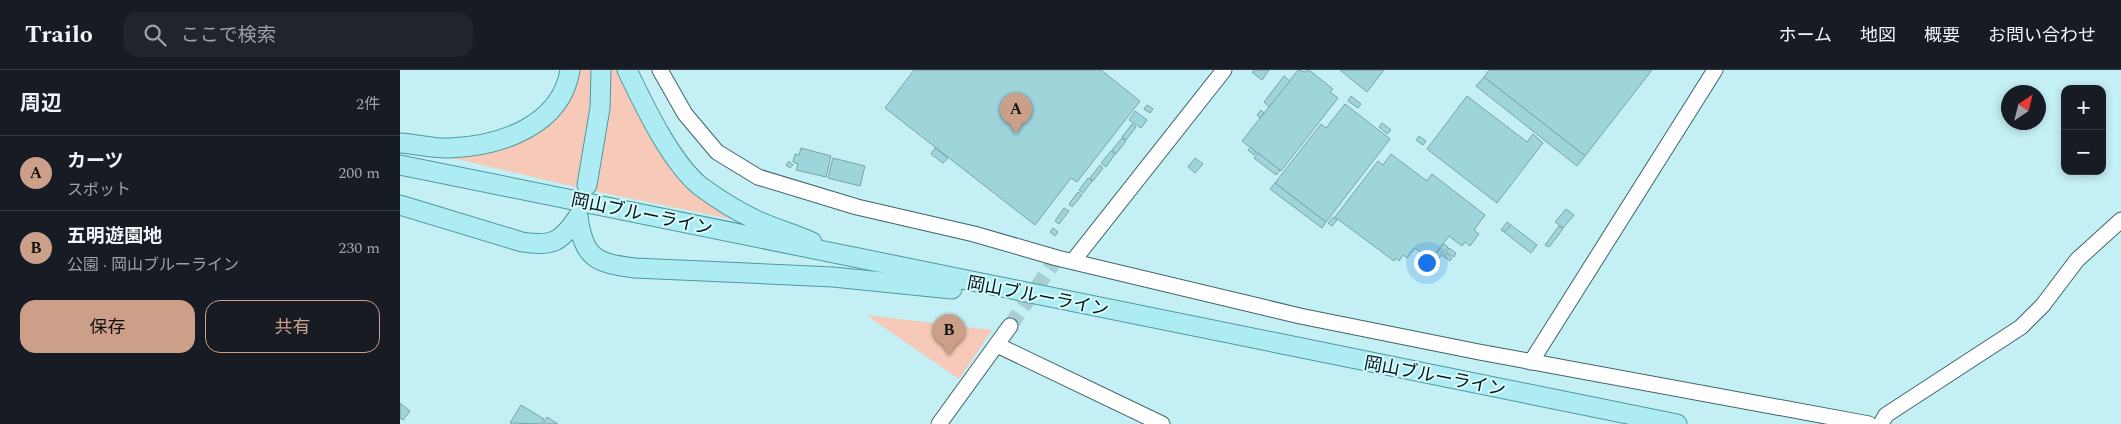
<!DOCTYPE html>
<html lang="ja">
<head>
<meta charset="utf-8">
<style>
  body { margin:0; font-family:Spectral,"Noto Sans JP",serif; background:#20242c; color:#f1f3f6 }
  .controls { position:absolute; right:15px; top:15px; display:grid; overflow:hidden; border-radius:10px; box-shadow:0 2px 8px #0003 }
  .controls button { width:45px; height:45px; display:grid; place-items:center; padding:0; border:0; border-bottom:1px solid #363941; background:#171b24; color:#f1f3f6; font:25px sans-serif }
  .compass { position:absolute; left:1601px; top:15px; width:45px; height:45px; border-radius:50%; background:#171b24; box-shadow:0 2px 8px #0003; rotate:35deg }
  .you { position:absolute; left:1026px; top:192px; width:18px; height:18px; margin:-12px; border:4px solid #fff; border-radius:50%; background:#1a73e8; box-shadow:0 0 0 8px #1a73e833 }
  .badge { display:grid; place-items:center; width:32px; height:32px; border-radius:50%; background:#cca088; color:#111; font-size:16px; font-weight:700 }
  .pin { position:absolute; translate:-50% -41px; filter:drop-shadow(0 1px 2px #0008) }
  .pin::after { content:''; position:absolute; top:26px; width:18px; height:15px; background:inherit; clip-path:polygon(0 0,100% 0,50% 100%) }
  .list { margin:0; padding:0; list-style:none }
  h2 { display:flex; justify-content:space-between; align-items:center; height:65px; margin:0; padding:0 20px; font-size:21px }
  h2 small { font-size:16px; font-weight:400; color:#9ea1a6 }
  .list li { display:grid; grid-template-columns:32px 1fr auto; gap:15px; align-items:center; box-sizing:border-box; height:75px; padding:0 20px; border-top:1px solid #363941 }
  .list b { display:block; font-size:19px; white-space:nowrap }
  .list p { margin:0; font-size:16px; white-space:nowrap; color:#9ea1a6 }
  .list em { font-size:16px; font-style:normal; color:#9ea1a6 }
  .actions { display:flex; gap:10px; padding:15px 20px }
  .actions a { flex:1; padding:11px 0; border:1px solid #cca088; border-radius:15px; text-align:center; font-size:18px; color:#cca088 }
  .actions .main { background:#cca088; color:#111 }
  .icon { flex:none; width:28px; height:28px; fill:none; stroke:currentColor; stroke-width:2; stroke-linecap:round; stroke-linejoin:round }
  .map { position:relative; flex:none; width:1721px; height:354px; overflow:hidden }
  header { display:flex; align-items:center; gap:30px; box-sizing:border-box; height:70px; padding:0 25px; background:#171b24; border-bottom:1px solid #363941 }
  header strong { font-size:24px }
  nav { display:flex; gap:28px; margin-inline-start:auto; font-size:18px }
  .search { width:350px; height:45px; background:#20242c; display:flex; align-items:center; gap:12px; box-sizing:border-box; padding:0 18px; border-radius:15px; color:#9ea1a6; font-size:19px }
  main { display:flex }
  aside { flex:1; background:#171b24 }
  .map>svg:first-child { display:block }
</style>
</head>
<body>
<header>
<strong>Trailo</strong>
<div class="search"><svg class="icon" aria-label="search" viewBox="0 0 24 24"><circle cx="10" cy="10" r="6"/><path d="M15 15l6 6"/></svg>ここで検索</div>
<nav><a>ホーム</a><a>地図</a><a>概要</a><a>お問い合わせ</a></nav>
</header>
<main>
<aside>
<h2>周辺<small>2件</small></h2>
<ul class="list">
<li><span class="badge">A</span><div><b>カーツ</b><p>スポット</p></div><em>200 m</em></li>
<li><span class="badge">B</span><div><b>五明遊園地</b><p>公園 · 岡山ブルーライン</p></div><em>230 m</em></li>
</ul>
<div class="actions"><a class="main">保存</a><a>共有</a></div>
</aside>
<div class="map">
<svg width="1721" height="354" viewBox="0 0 1721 354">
  <rect width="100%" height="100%" fill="#c4eff4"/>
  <g fill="#f6c9b8">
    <path d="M 178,0 L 192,0 L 194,15 L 176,117 L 48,87 L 161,41 L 176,15 Z"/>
    <path d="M 211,0 L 220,0 L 245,49 L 332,144 L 331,149 L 194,121 L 205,68 Z"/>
    <path d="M 466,245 L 592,260 L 559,309 Z"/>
  </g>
  <g fill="#9ed5db" stroke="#7ba3a8">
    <path d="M 514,0 L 701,0 L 740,31 L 677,112 L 671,108 L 635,155 L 485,38 Z"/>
    <path d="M 854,0 L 869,0 L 862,10 L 852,2 Z"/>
    <path d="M 898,0 L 905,2 L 909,0 L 933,19 L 930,22 L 938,28 L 881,101 L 842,71 Z"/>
    <path d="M 940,0 L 984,0 L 967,22 Z"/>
    <path d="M 1089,0 L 1252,0 L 1185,86 L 1084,7 Z"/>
    <path d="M 884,6 L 890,11 L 869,37 L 864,32 Z"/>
    <path d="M 1084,7 L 1185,86 L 1177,96 L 1076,16 Z"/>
    <path d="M 951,26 L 961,34 L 958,38 L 948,31 Z"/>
    <path d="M 1067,26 L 1127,72 L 1133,64 L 1143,73 L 1097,133 L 1027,79 Z"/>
    <path d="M 945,34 L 990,69 L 926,152 L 875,113 L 921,54 L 926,58 Z"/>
    <path d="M 747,35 L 753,39 L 750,43 L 744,39 Z"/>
    <path d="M 861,40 L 864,43 L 860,48 L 857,45 Z"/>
    <path d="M 735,41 L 747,50 L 741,58 L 729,50 Z"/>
    <path d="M 982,53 L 991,60 L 987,64 L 979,57 Z"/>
    <path d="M 732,54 L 736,57 L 726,70 L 722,67 Z"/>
    <path d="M 1019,66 L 1026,71 L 1023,75 L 1016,70 Z"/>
    <path d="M 722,68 L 726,71 L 716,84 L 712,80 Z"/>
    <path d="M 851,77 L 856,82 L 854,85 L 848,80 Z"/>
    <path d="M 401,78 L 431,86 L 426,107 L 396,100 L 398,94 L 393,92 L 395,84 L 399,85 Z"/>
    <path d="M 535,78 L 548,88 L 543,93 L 531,84 Z"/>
    <path d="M 711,81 L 715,84 L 706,97 L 701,93 Z"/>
    <path d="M 858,83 L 880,100 L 876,105 L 854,88 Z"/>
    <path d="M 991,84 L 1027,111 L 1032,104 L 1085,145 L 1074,160 L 1079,164 L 1070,176 L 1065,172 L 1062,176 L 1049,166 L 1030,190 L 1015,178 L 1007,188 L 1003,185 L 999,191 L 996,188 L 994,191 L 935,147 L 978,91 L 983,95 Z"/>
    <path d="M 433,88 L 465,96 L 460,116 L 428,108 Z"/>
    <path d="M 795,88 L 803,94 L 795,103 L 788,97 Z"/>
    <path d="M 389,91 L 393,95 L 390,98 L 386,95 Z"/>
    <path d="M 700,95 L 703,98 L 693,111 L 690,108 Z"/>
    <path d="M 688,108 L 692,111 L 683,123 L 679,120 Z"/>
    <path d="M 875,113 L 926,152 L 922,158 L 870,119 Z"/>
    <path d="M 678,122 L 682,125 L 672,137 L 669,134 Z"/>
    <path d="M 664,138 L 669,141 L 659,154 L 655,151 Z"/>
    <path d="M 1166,139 L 1174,145 L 1163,158 L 1155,152 Z"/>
    <path d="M 933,147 L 937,150 L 932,156 L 928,153 Z"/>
    <path d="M 1107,152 L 1111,155 L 1104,162 L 1101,160 Z"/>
    <path d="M 1111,155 L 1137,175 L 1131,183 L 1104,162 Z"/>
    <path d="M 1159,156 L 1163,159 L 1149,177 L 1145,175 Z"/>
    <path d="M 653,158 L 658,162 L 655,166 L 650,162 Z"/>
    <path d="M 1044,174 L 1048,177 L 1039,188 L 1035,185 Z"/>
    <path d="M 1049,178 L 1056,183 L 1054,187 L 1046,182 Z"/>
    <path d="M 1046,183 L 1052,188 L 1050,191 L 1043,186 Z"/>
    <path d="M 0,333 L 10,341 L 3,350 L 0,348 Z"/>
    <path d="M 121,335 L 144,349 L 141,354 L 110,353 Z"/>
    <path d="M 147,347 L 158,354 L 143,354 Z"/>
  </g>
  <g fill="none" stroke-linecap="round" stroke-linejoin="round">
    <path stroke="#a8ced3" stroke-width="15" stroke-dasharray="15 8" stroke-linecap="butt" d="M 610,256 L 657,188"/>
    <defs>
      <g id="minor">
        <path d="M 260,0 L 285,44 L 317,82 L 358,107 L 457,137 L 574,164 L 657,188 L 900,246 L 1079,282 L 1469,354"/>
        <path d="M 673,191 L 824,0"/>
        <path d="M 597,275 L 762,354"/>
        <path d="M 1131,292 L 1315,0"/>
        <path d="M 539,354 L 610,256"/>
        <path d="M 1481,354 L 1486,345 L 1621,257 L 1643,235 L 1677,190 L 1721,150"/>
      </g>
      <g id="major">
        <path d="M 227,0 C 244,35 270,91 300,116 C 315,127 335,140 352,148 C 371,158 393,163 412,172"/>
        <path d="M 0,73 C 16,74 34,79 50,78 C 100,76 161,56 170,0"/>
        <path d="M 0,95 L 1277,354"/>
        <path d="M 187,115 L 200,38 L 201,0"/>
        <path d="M 0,135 L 122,172 C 152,177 161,172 178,147"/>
        <path d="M 178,147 C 184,189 196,193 235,198 L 433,207 L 552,219"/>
      </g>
    </defs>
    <use href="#minor" stroke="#3e6569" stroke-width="17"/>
    <use href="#major" stroke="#4e99a0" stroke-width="21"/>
    <use href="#minor" stroke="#fff" stroke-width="15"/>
    <use href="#major" stroke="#acecf2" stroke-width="19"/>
  </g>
  <g text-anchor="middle" stroke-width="4" stroke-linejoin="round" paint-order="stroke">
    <g font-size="18" fill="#061618" stroke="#d8fbfe">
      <text transform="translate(242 144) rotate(12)" y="6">岡山ブルーライン</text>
      <text transform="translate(638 226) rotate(11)" y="6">岡山ブルーライン</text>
      <text transform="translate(1035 306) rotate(11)" y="6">岡山ブルーライン</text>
    </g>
  </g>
</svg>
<div class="controls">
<button>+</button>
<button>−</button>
</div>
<svg class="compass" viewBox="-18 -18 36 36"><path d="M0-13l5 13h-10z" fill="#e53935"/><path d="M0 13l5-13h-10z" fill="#9ea1a6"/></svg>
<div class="you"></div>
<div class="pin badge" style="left:616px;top:64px">A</div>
<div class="pin badge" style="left:549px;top:285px">B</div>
</div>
</main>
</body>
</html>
